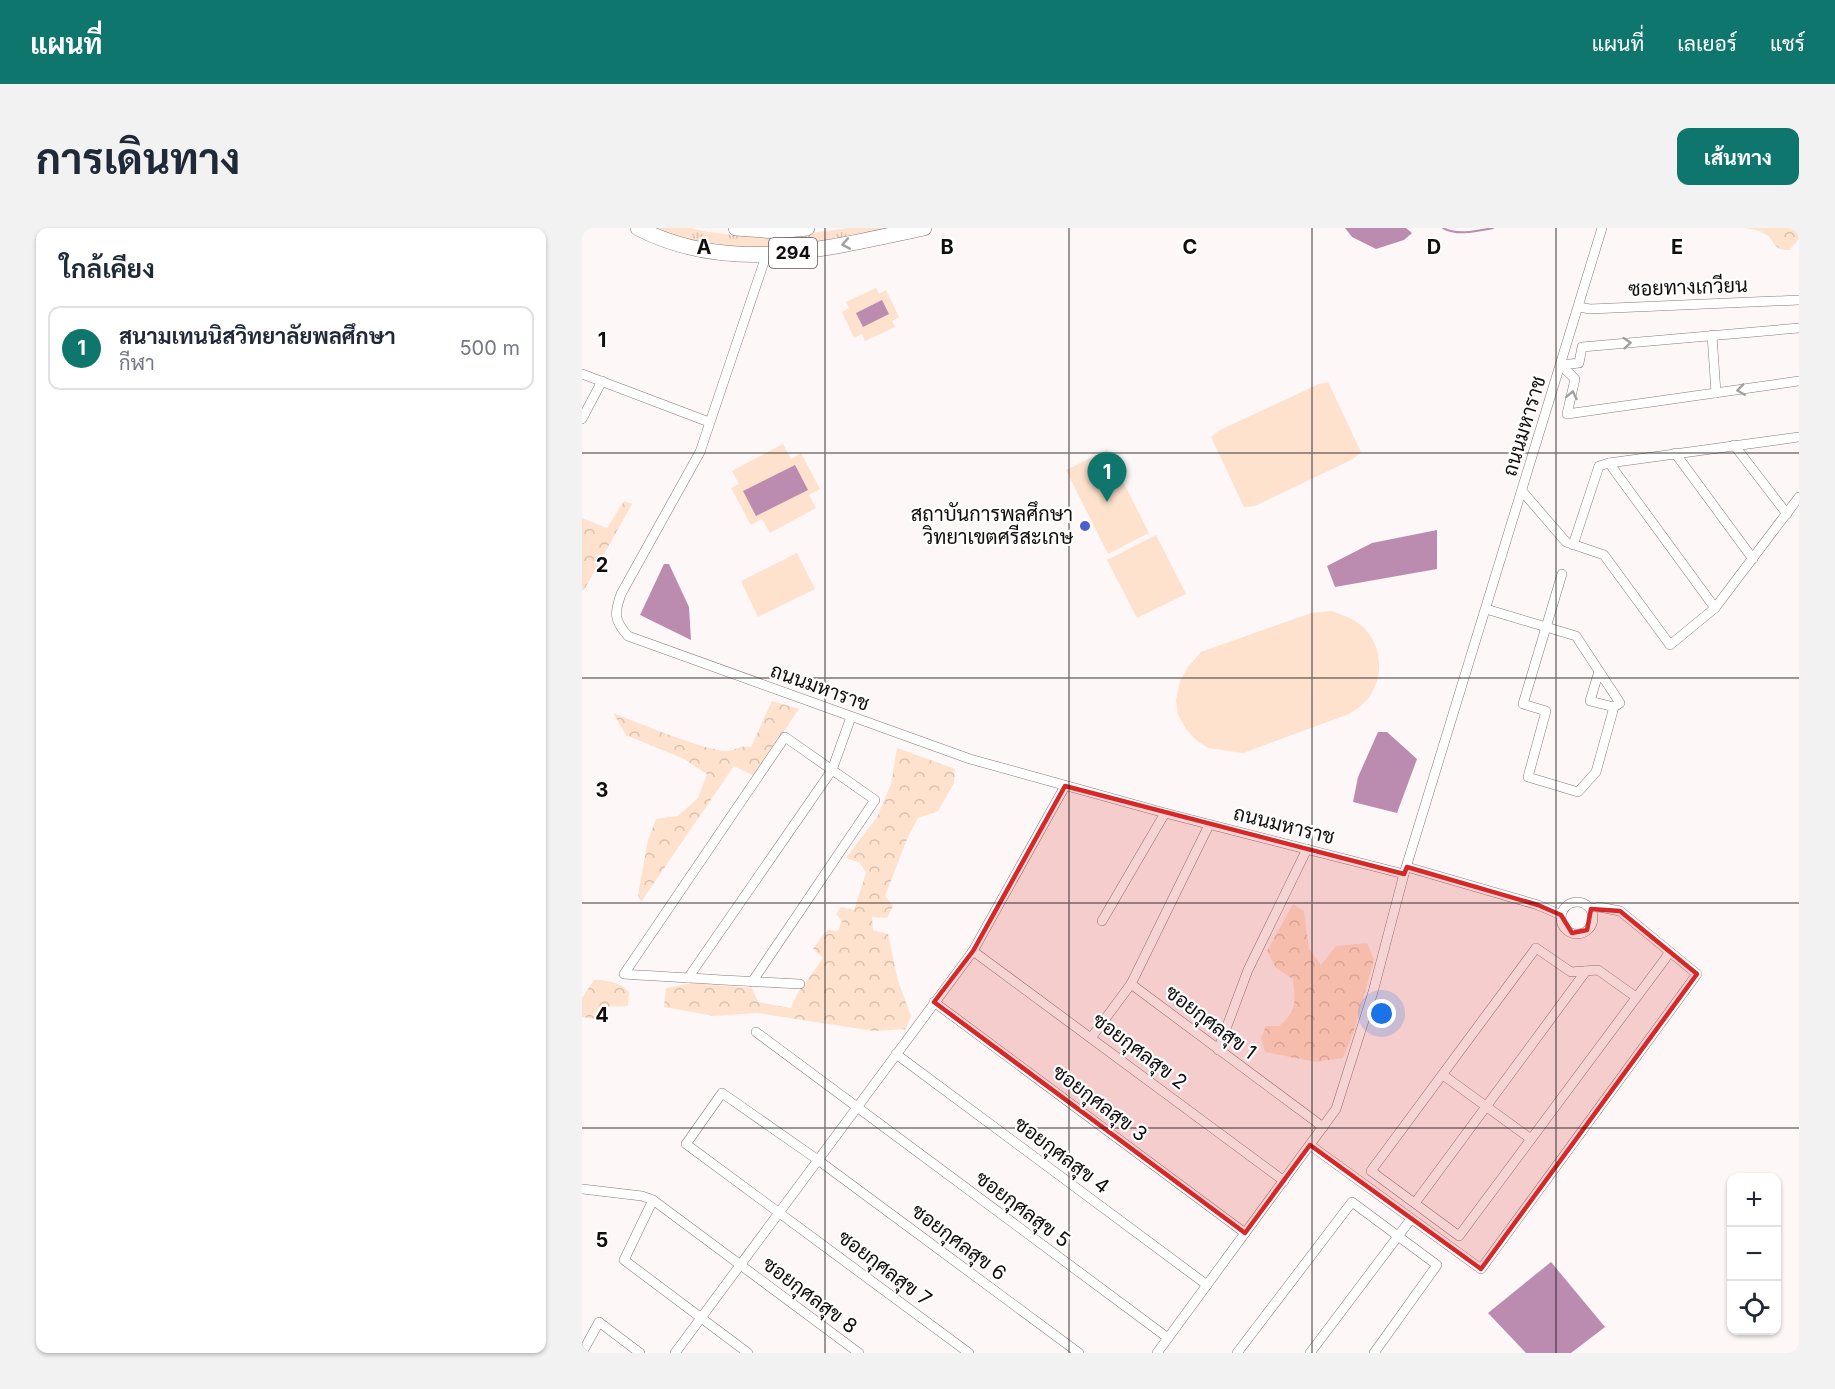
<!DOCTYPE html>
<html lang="th">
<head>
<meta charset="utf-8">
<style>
  body { margin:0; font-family:Inter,Sarabun,sans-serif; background:#f2f2f3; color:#1f2937 }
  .controls { position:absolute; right:18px; bottom:18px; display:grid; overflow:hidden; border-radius:12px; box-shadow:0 2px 4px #0004 }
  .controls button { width:54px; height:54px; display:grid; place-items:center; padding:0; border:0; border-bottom:2px solid #e0e1e3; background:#fff; color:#1f2937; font:30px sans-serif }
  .you { position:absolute; left:800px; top:786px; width:21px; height:21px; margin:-15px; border:4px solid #fff; border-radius:50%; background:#1a73e8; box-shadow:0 0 0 9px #1a73e833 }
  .badge { display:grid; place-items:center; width:39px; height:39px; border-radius:50%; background:#0f766e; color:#fff; font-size:20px; font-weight:700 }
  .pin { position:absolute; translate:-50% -50px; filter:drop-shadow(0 2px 3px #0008) }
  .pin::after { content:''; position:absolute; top:32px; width:21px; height:18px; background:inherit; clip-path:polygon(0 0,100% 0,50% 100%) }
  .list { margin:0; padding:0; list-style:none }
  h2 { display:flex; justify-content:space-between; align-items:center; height:78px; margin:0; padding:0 24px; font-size:26px }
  h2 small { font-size:20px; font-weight:400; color:#747a83 }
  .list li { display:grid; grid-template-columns:39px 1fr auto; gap:18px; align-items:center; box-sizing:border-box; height:84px; margin:0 12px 12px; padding:0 12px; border:2px solid #e0e1e3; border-radius:12px }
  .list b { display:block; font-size:22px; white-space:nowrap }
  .list p { margin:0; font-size:20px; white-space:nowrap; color:#747a83 }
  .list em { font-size:20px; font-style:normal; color:#747a83 }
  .icon { flex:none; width:33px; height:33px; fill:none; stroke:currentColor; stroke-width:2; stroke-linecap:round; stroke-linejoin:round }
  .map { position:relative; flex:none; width:1217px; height:1125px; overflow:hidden; border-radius:12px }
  header { display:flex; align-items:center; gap:36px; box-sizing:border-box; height:84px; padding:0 30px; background:#0f766e; color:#fff }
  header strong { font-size:28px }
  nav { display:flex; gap:33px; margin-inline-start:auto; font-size:21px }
  .intro { display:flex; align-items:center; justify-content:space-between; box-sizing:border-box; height:144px; padding:0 36px }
  h1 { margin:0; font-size:42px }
  .button { padding:15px 27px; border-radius:12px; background:#0f766e; color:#fff; font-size:21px; font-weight:700 }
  main { display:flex; gap:36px; padding:0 36px }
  aside { flex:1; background:#fff; border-radius:12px; box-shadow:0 2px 4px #0004 }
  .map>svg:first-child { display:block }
</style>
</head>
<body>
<header>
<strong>แผนที่</strong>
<nav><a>แผนที่</a><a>เลเยอร์</a><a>แชร์</a></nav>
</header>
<div class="intro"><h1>การเดินทาง</h1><a class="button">เส้นทาง</a></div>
<main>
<aside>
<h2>ใกล้เคียง<small></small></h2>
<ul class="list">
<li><span class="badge">1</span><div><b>สนามเทนนิสวิทยาลัยพลศึกษา</b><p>กีฬา</p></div><em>500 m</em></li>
</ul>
</aside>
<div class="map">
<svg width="1217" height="1125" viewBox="0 0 1217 1125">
  <defs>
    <pattern id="grass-tufts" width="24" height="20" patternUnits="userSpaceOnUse" patternTransform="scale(1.5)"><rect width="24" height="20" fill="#fee2cd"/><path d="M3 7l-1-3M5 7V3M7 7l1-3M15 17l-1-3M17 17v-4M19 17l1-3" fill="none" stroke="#d9c1af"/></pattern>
    <pattern id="forest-crowns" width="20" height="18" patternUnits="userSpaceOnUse" patternTransform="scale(1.5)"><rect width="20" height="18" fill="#fee2cd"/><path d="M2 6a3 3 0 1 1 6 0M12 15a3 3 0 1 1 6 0" fill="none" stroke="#d9c1af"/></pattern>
  </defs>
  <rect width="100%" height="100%" fill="#fdf7f7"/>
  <path fill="url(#grass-tufts)" d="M 70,0 L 109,0 L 125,4 L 172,9 L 205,8 L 267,0 L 315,0 C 273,9 230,20 187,21 C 147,22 108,12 70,0 Z"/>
  <g fill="url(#forest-crowns)">
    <path d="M 1163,0 L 1217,0 L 1217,11 L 1207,22 C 1189,22 1194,12 1183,6 C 1178,2 1169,1 1163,0 Z"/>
    <path d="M 42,273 L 50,276 L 2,362 L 0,362 L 0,290 L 25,300 Z"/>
    <path d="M 190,473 L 217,481 L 172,548 L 152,538 L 59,674 L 56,667 L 66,612 L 74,591 L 96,588 L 116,570 L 125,546 L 102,531 L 44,507 L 31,485 C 52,493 128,525 147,523 C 156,521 157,517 169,519 Z"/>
    <path d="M 315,520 L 373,541 L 372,555 L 356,583 L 336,590 L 325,611 L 303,668 L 311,678 L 305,690 L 290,689 L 291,702 L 306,706 L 316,753 L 329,788 L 324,801 L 292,803 L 175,785 L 132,788 L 82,779 L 84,760 L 111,755 L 170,760 L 176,774 L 209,780 L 215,766 L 241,730 L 231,721 L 245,702 L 256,703 L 260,693 L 254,686 L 259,679 L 272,682 L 284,645 L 278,635 L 264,630 L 295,589 L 309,556 Z"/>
    <path d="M 711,676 L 722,683 L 727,721 L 739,737 L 754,718 L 785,715 L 792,732 L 772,803 L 761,830 L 734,834 L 683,824 L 679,810 L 684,798 L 697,798 C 716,782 713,774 711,751 L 694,740 L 685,723 Z"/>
    <path d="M 12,752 C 26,752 37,754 47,764 L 46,778 L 19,779 L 13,791 L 0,789 L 0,770 Z"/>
  </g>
  <g fill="#fee2cd">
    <path d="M 294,60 L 297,66 L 304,62 L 317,89 L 310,93 L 313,99 L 283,113 L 280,106 L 272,110 L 260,84 L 267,80 L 264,74 Z"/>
    <path d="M 746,154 L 779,224 L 771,231 L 673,278 L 662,279 L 629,209 L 638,202 L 737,156 Z"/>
    <path d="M 201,216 L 209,231 L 219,225 L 238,261 L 227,267 L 234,280 L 188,305 L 180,291 L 169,297 L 149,260 L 157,256 L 150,243 Z"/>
    <path d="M 525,222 L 567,305 L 526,326 L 484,242 Z"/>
    <path d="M 574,307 L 604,366 L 555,390 L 525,332 Z"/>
    <path d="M 215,325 L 233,361 L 176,389 L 159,353 Z"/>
    <path d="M 750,383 C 760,387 771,390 780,398 C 802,418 803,454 782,475 C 778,479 772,483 767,486 L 661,525 L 626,520 L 614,512 L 604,501 L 596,487 L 594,472 L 598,453 L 606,439 L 619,424 L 729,385 Z"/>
  </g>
  <g fill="#bb8caf">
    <path d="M 763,0 L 824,0 L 830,5 L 822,12 L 794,21 L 770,9 Z"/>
    <path d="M 300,72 L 307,86 L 281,99 L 274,85 Z"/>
    <path d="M 213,237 L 226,262 L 174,288 L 161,263 Z"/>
    <path d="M 855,302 L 855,341 L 753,359 L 745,338 L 790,315 Z"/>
    <path d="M 82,336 L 87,336 L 107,379 L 109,412 L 58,387 Z"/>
    <path d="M 796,504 L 805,504 L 835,531 L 815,585 L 771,574 L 776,549 Z"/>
    <path d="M 969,1034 L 1023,1099 L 989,1125 L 944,1125 L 906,1085 Z"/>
  </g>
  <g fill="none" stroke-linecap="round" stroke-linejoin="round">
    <path stroke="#bb8caf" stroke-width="2" d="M 861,0 C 876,8 895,3 911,0"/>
    <defs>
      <g id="minor">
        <path d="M 184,28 L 118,224 L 39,366 C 32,386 32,392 46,408 L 388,531 L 583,585 L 822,646"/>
        <path d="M 997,79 L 1008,81 L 1217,72"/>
        <path d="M 1130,107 L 1134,165"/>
        <path d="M 979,137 L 993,151 L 985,186 L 1217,153"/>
        <path d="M 979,137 L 997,135 L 1000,119 L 1217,100"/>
        <path d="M 0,146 L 127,194"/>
        <path d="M 0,191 L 20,153"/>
        <path d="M 1152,217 L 1205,286"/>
        <path d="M 1093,225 L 1171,331"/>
        <path d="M 1027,235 L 1133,380"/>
        <path d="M 940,263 L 984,314 L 1022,327 L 1088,417 L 1133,380 L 1217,269"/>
        <path d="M 991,317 L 1017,238 L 1027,235 L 1217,209"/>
        <path d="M 980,346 L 941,476 L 964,483 L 946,549 L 996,564 L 1014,544 L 1032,479"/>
        <path d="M 904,381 L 994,408 L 1038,475 L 1032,479 L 1008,473 L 1017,443"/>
        <path d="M 825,639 L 956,677 L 979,687"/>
        <circle cx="995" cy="690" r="16"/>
        <path d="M 520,693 L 583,585"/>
        <path d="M 391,723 L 702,953"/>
        <path d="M 106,750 L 250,542 L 269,489"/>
        <path d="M 170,754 L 293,572 L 203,509 L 42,746 C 101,750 159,753 218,756"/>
        <path d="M 549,756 L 627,597"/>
        <path d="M 1054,769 L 1016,742 L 989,744 L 954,720 L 789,943 L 877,1008 L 1083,731 L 1087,724"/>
        <path d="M 352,774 L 663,1005"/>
        <path d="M 174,804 L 586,1110"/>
        <path d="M 509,810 L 549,756 L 741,899"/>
        <path d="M 636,822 L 666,742 L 725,621"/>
        <path d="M 314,826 L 625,1057"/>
        <path d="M 861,847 L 949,911"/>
        <path d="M 728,917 L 899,1041 L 1115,746 L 1038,683 L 1017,679 L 1009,681"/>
        <path d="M 0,961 L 60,968 L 71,972 L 277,1125"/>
        <path d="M 71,972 L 42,1032 L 166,1125"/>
        <path d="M 833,975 L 1004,743"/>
        <path d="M 0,1125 L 17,1094 L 58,1125"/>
        <path d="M 93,1125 L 391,723 L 483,558"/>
        <path d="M 387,1125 L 104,916 L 140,865 L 236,932 L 497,1125"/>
        <path d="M 575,1125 L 754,881 L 791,764 L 822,646 L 1020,0"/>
        <path d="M 655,1125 L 770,974 L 855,1037 L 792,1125"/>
        <path d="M 728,1125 L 829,991"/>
      </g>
      <g id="primary">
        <path d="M 56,0 C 149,48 246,20 342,0"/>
        <path d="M 154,0 L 194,3 L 225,0"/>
      </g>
    </defs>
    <use href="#minor" stroke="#877a7b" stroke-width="10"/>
    <use href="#primary" stroke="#877a7b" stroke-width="16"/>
    <use href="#minor" stroke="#fff" stroke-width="9"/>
    <use href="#primary" stroke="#fff" stroke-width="15"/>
  </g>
  <defs><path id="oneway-chevron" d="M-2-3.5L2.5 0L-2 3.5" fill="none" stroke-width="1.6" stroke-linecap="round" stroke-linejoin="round" transform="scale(1.5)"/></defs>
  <g stroke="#a19f9f">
    <use href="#oneway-chevron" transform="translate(264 16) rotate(170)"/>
    <use href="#oneway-chevron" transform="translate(1045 115) rotate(-5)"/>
    <use href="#oneway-chevron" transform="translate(1159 162) rotate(172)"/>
    <use href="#oneway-chevron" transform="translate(990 167) rotate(-78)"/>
  </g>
  <path fill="#d62828" fill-opacity="0.2" stroke="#d62828" stroke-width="4.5" stroke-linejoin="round" d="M 483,558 L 822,646 L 825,639 L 956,677 L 979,687 L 990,705 L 1005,702 L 1009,681 L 1038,683 L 1115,746 L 899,1041 L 728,917 L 663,1005 L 352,774 L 391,723 Z"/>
  <path fill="none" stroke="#130e0e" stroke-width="1.5" stroke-opacity="0.55" d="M 243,0 L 243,1125M 487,0 L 487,1125M 730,0 L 730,1125M 974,0 L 974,1125M 0,225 L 1217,225M 0,450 L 1217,450M 0,675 L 1217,675M 0,900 L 1217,900"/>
  <circle fill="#4d5cd2" stroke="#fff" stroke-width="2" cx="503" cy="298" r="6"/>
  <g text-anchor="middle" stroke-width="4.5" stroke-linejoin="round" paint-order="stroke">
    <rect fill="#fff" stroke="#5a5656" stroke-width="1.5" x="187" y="10" width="48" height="30" rx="4.5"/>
    <g font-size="18" font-weight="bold" fill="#130e0e">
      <text x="211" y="31">294</text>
    </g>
    <g font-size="20" fill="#130e0e" stroke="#fff">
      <text transform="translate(1106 59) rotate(-2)" y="7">ซอยทางเกวียน</text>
      <text transform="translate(942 198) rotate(-73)" y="7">ถนนมหาราช</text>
      <text transform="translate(238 459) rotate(20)" y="7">ถนนมหาราช</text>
      <text transform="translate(702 597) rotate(14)" y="7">ถนนมหาราช</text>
      <text transform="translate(629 794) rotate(37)" y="7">ซอยกุศลสุข 1</text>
      <text transform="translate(558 823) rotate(37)" y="7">ซอยกุศลสุข 2</text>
      <text transform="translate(518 875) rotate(37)" y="7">ซอยกุศลสุข 3</text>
      <text transform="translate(480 927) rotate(37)" y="7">ซอยกุศลสุข 4</text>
      <text transform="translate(441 981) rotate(37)" y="7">ซอยกุศลสุข 5</text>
      <text transform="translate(377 1014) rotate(37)" y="7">ซอยกุศลสุข 6</text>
      <text transform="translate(303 1040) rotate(37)" y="7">ซอยกุศลสุข 7</text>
      <text transform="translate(228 1067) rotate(37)" y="7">ซอยกุศลสุข 8</text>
    </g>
    <g font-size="20" fill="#130e0e" stroke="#fff" text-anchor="end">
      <text x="491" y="293">สถาบันการพลศึกษา<tspan x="491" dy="23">วิทยาเขตศรีสะเกษ</tspan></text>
    </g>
  </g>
  <g font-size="20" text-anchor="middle" font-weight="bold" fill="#130e0e" stroke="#fff" stroke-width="4.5" stroke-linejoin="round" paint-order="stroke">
    <text x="122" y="26">A</text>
    <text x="365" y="26">B</text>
    <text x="608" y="26">C</text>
    <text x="852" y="26">D</text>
    <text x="1095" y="26">E</text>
    <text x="20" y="119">1</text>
    <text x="20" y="344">2</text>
    <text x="20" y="569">3</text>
    <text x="20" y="794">4</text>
    <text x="20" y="1019">5</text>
  </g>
</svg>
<div class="controls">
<button>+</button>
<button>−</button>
<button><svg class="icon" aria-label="locate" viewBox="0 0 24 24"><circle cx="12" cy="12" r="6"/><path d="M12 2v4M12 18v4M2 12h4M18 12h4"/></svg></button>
</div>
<div class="you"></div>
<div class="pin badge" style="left:525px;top:274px">1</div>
</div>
</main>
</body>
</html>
